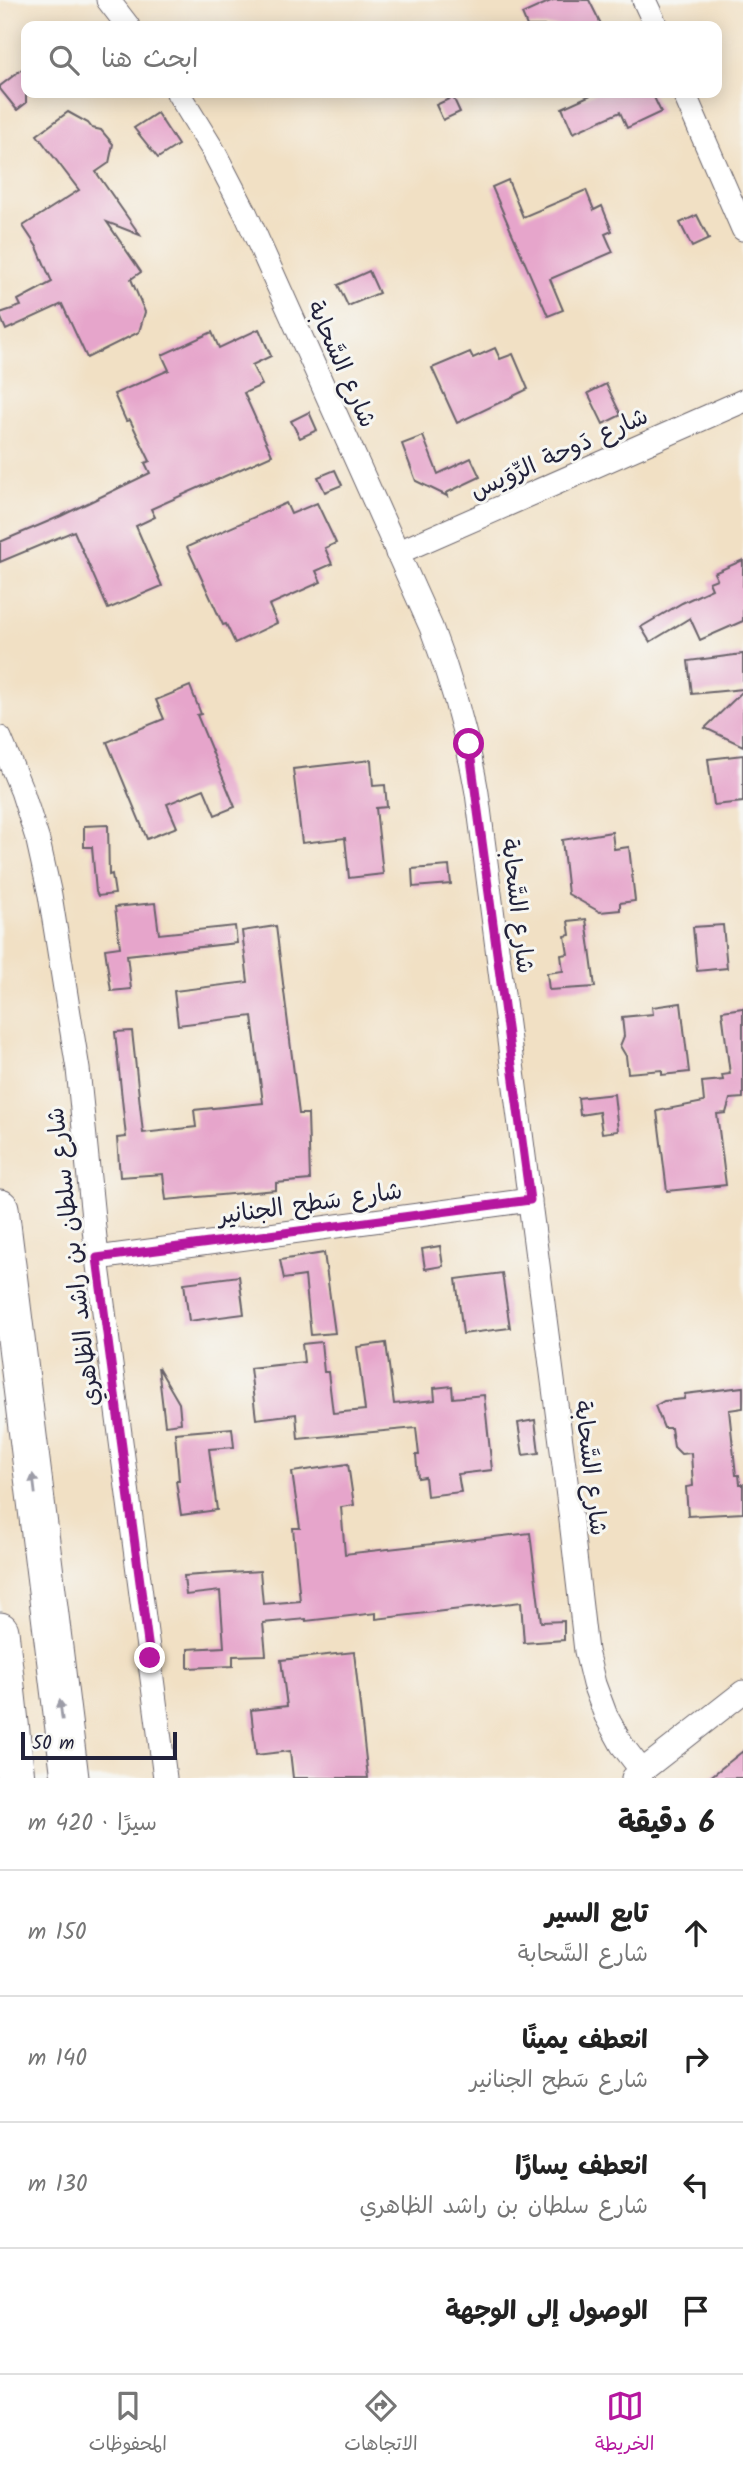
<!DOCTYPE html>
<html lang="ar">
<head>
<meta charset="utf-8">
<style>
  body { margin:0; font-family:Kalam,"Playpen Sans Arabic",sans-serif; background:#f2f2f2; color:#222; direction:rtl }
  .scale { position:absolute; left:21px; bottom:18px; width:156px; box-sizing:border-box; padding-left:7px; border:4px solid #22223b; border-top:0; font-size:19px; line-height:24px; white-space:nowrap; color:#22223b; -webkit-text-stroke:5px #f6f6f2; paint-order:stroke }
  .stop { position:absolute; width:21px; height:21px; margin:-16px; border:5px solid #b5179e; border-radius:50%; background:#fff }
  .stop.end { background:#b5179e; border-color:#fff; box-shadow:0 2px 7px #0008 }
  .list { margin:0; padding:0; list-style:none }
  h2 { display:flex; justify-content:space-between; align-items:center; height:91px; margin:0; padding:0 28px; font-size:30px }
  h2 small { font-size:23px; font-weight:400; color:#767676 }
  .list li { display:grid; grid-template-columns:46px 1fr auto; gap:21px; align-items:center; box-sizing:border-box; height:126px; padding:0 28px; border-top:2px solid #e0e0e0 }
  .list b { display:block; font-size:26px; white-space:nowrap }
  .list p { margin:0; font-size:23px; white-space:nowrap; color:#767676 }
  .list em { font-size:23px; font-style:normal; color:#767676 }
  .icon { flex:none; width:38px; height:38px; fill:none; stroke:currentColor; stroke-width:2; stroke-linecap:round; stroke-linejoin:round }
  .map { position:relative; flex:none; width:743px; height:1778px; overflow:hidden; direction:ltr }
  .search { position:absolute; background:#fff; box-shadow:0 4px 18px #0003; left:21px; right:21px; top:21px; height:77px; display:flex; align-items:center; gap:18px; box-sizing:border-box; padding:0 24px; border-radius:14px; color:#767676; font-size:26px }
  .sheet { height:595px; background:#fff }
  nav { display:flex; justify-content:space-around; align-items:center; box-sizing:border-box; height:98px; border-top:2px solid #e0e0e0; background:#fff; font-size:19px; color:#767676 }
  nav a { display:grid; justify-items:center; gap:4px }
  nav .on { color:#b5179e }
  .map>svg:first-child { display:block }
</style>
</head>
<body>
<div class="map">
<svg width="743" height="1778" viewBox="0 0 743 1778">
  <rect width="100%" height="100%" fill="#f6f6f2"/>
  <filter id="ink" filterUnits="userSpaceOnUse"><feTurbulence type="fractalNoise" baseFrequency=".0143" numOctaves="2"/><feDisplacementMap in="SourceGraphic" scale="14" xChannelSelector="R" yChannelSelector="G"/><feConvolveMatrix kernelMatrix="1 2 1 2 8 2 1 2 1" color-interpolation-filters="sRGB"/></filter>
  <filter id="wash" filterUnits="userSpaceOnUse"><feTurbulence type="fractalNoise" baseFrequency=".00686" numOctaves="4" result="noise"/><feDisplacementMap in="SourceGraphic" scale="28" xChannelSelector="R" yChannelSelector="G"/><feGaussianBlur stdDeviation="1.57" result="paint"/><feColorMatrix in="noise" values="0 0 0 0 0 0 0 0 0 0 0 0 0 0 0 0 0 1.4 0 .05"/><feComposite in="paint" operator="in"/></filter>
  <g filter="url(#wash)">
    <rect width="100%" height="100%" fill="#f1e0c4"/>
    <g id="blocks">
      <g fill="#e6a5cb">
        <path d="M 553,0 L 589,0 L 602,26 L 527,26 L 522,14 Z"/>
        <path d="M 26,66 L 26,103 L 17,110 L 0,89 L 0,86 Z"/>
        <path d="M 595,93 L 652,93 L 661,112 L 627,128 L 620,112 L 573,133 L 562,108 Z"/>
        <path d="M 453,97 L 460,112 L 443,120 L 436,105 Z"/>
        <path d="M 68,112 L 88,123 L 92,128 L 101,130 L 113,144 L 109,163 L 96,172 L 140,235 L 107,222 L 141,272 L 131,279 L 145,312 L 139,332 L 87,358 L 62,304 L 6,330 L 0,316 L 0,313 L 21,306 L 18,300 L 52,282 L 37,247 L 23,226 L 79,190 L 37,135 Z"/>
        <path d="M 157,113 L 178,145 L 158,158 L 134,128 Z"/>
        <path d="M 508,180 L 523,217 L 586,190 L 594,210 L 602,206 L 612,231 L 605,234 L 613,252 L 550,279 L 563,310 L 548,316 L 492,187 Z"/>
        <path d="M 697,215 L 709,239 L 692,247 L 680,223 Z"/>
        <path d="M 369,271 L 379,293 L 348,306 L 338,285 Z"/>
        <path d="M 259,329 L 271,356 L 252,365 L 262,385 L 244,393 L 272,455 L 151,509 L 155,517 L 136,526 L 162,586 L 108,609 L 74,531 L 0,562 L 0,542 L 61,516 L 150,473 L 145,463 L 150,461 L 130,420 L 126,421 L 114,394 L 169,370 L 162,355 L 212,332 L 219,348 Z"/>
        <path d="M 495,348 L 500,359 L 513,354 L 528,389 L 457,423 L 432,368 L 470,352 L 473,358 Z"/>
        <path d="M 606,384 L 621,415 L 603,424 L 588,393 Z"/>
        <path d="M 309,412 L 317,430 L 300,438 L 291,421 Z"/>
        <path d="M 423,436 L 438,474 L 471,458 L 480,477 L 446,493 L 447,496 L 416,481 L 402,444 Z"/>
        <path d="M 335,470 L 342,485 L 325,492 L 318,477 Z"/>
        <path d="M 286,503 L 291,514 L 317,503 L 336,543 L 325,548 L 332,564 L 316,571 L 321,582 L 269,605 L 277,623 L 235,643 L 226,624 L 223,625 L 187,547 Z"/>
        <path d="M 743,560 L 743,621 L 700,640 L 690,618 L 650,642 L 641,627 L 682,603 L 712,589 L 709,582 L 717,579 L 714,573 Z"/>
        <path d="M 743,654 L 743,689 L 692,694 L 688,661 Z"/>
        <path d="M 190,686 L 201,714 L 197,715 L 235,807 L 215,815 L 204,789 L 167,804 L 177,827 L 147,839 L 107,742 L 164,719 L 156,700 Z"/>
        <path d="M 743,691 L 743,746 L 705,728 Z"/>
        <path d="M 743,755 L 743,802 L 714,805 L 708,759 Z"/>
        <path d="M 371,760 L 373,786 L 385,785 L 387,807 L 376,808 L 383,874 L 349,878 L 345,838 L 302,843 L 293,769 Z"/>
        <path d="M 108,825 L 109,875 L 112,874 L 115,894 L 98,896 L 96,892 L 92,847 L 84,847 L 84,826 Z"/>
        <path d="M 612,832 L 614,849 L 629,847 L 635,901 L 620,903 L 620,910 L 600,912 L 568,894 L 562,840 Z"/>
        <path d="M 449,866 L 451,884 L 413,887 L 412,869 Z"/>
        <path d="M 155,903 L 159,934 L 235,926 L 237,943 L 127,955 L 131,989 L 111,991 L 105,949 L 120,947 L 115,907 Z"/>
        <path d="M 586,919 L 595,987 L 549,990 L 547,973 L 563,971 L 561,955 L 568,954 L 565,936 L 570,935 L 568,921 Z"/>
        <path d="M 723,925 L 727,968 L 697,971 L 693,927 Z"/>
        <path d="M 276,926 L 299,1114 L 308,1114 L 310,1180 L 276,1183 L 276,1190 L 166,1200 L 163,1174 L 120,1177 L 117,1138 L 126,1137 L 115,1032 L 132,1031 L 143,1133 L 196,1127 L 194,1110 L 263,1103 L 252,1016 L 178,1025 L 174,991 L 248,982 L 242,931 Z"/>
        <path d="M 681,1003 L 689,1072 L 662,1075 L 662,1070 L 628,1073 L 626,1056 L 620,1046 L 624,1036 L 622,1017 L 653,1014 L 652,1007 Z"/>
        <path d="M 743,1008 L 743,1098 L 730,1099 L 726,1113 L 717,1114 L 726,1185 L 667,1191 L 657,1111 L 704,1102 L 702,1082 L 723,1080 L 722,1075 L 730,1074 L 722,1011 Z"/>
        <path d="M 614,1094 L 618,1131 L 602,1133 L 599,1112 L 580,1115 L 578,1098 Z"/>
        <path d="M 440,1246 L 443,1266 L 425,1269 L 422,1249 Z"/>
        <path d="M 324,1253 L 335,1333 L 311,1335 L 305,1276 L 284,1279 L 280,1260 Z"/>
        <path d="M 502,1273 L 510,1328 L 463,1334 L 456,1279 Z"/>
        <path d="M 239,1276 L 244,1314 L 189,1321 L 184,1283 Z"/>
        <path d="M 321,1342 L 324,1372 L 328,1372 L 333,1413 L 365,1410 L 357,1347 L 386,1343 L 394,1404 L 435,1400 L 434,1388 L 452,1386 L 453,1398 L 484,1395 L 492,1470 L 458,1474 L 461,1492 L 427,1496 L 425,1477 L 418,1478 L 416,1455 L 419,1455 L 416,1428 L 298,1439 L 296,1414 L 256,1419 L 250,1368 L 304,1362 L 302,1344 Z"/>
        <path d="M 158,1367 L 179,1403 L 181,1423 L 165,1425 Z"/>
        <path d="M 743,1387 L 743,1408 L 729,1410 L 736,1475 L 739,1475 L 740,1484 L 743,1484 L 743,1513 L 688,1516 L 686,1487 L 693,1486 L 691,1453 L 681,1454 L 674,1447 L 671,1428 L 664,1428 L 655,1406 L 664,1401 L 684,1399 L 685,1394 Z"/>
        <path d="M 535,1420 L 539,1453 L 523,1455 L 518,1423 Z"/>
        <path d="M 232,1428 L 234,1447 L 209,1449 L 217,1510 L 181,1515 L 176,1481 L 179,1481 L 175,1433 Z"/>
        <path d="M 348,1464 L 354,1505 L 341,1507 L 345,1554 L 530,1533 L 541,1622 L 564,1621 L 564,1640 L 524,1643 L 521,1602 L 376,1619 L 376,1613 L 306,1621 L 306,1619 L 263,1623 L 266,1655 L 233,1656 L 233,1666 L 188,1668 L 188,1649 L 224,1647 L 220,1591 L 186,1595 L 184,1576 L 260,1571 L 263,1604 L 300,1601 L 293,1528 L 300,1528 L 292,1472 Z"/>
        <path d="M 354,1652 L 368,1778 L 293,1778 L 290,1751 L 256,1755 L 251,1710 L 287,1706 L 281,1660 Z"/>
        <path d="M 743,1751 L 743,1778 L 709,1778 Z"/>
      </g>
    </g>
  </g>
  <g filter="url(#ink)">
    <use href="#blocks" fill-opacity="0" stroke="#6a646b" stroke-width="2"/>
    <g fill="none" stroke-linecap="round" stroke-linejoin="round">
      <defs>
        <g id="street">
          <path d="M 108,0 L 128,26"/>
          <path d="M 644,0 L 656,26"/>
          <path d="M 178,93 L 213,150 L 245,212 L 431,627 C 452,681 467,735 477,793 L 570,1512 L 586,1651 L 594,1684 L 606,1716 L 622,1745 L 642,1771"/>
          <path d="M 684,93 L 743,229"/>
          <path d="M 397,553 L 743,401"/>
          <path d="M 0,738 L 22,791 L 38,841 L 50,895 L 70,1020 L 78,1069 L 97,1258 L 165,1778"/>
          <path d="M 97,1258 L 530,1200"/>
          <path d="M 633,1778 L 743,1692"/>
        </g>
        <g id="primary">
          <path d="M 0,1208 L 70,1778"/>
          <path d="M 0,1631 L 16,1778"/>
        </g>
      </defs>
      <use href="#street" stroke="#6a646b" stroke-width="25"/>
      <use href="#primary" stroke="#6a646b" stroke-width="39"/>
      <use href="#street" stroke="#fff" stroke-width="23"/>
      <use href="#primary" stroke="#fff" stroke-width="37"/>
    </g>
    <defs><path id="oneway-solid" d="M-6-.8H1V-3.2L6.5 0L1 3.2V.8H-6Z" transform="scale(1.75)"/></defs>
    <g fill="#9c9ca7">
      <use href="#oneway-solid" transform="translate(34 1484) rotate(-97)"/>
      <use href="#oneway-solid" transform="translate(61 1710) rotate(-97)"/>
    </g>
  </g>
  <g fill="none" stroke-linecap="round" stroke-linejoin="round" filter="url(#ink)">
    <path stroke="#b5179e" stroke-width="9" d="M 150,1658 L 97,1258 L 530,1200 L 469,744"/>
  </g>
  <g text-anchor="middle" stroke-width="6" stroke-linejoin="round" paint-order="stroke">
    <g font-size="24" fill="#22223b" stroke="#f6f6f2">
      <text transform="translate(342 364) rotate(66)" y="8">شارع السَّحابة</text>
      <text transform="translate(559 453) rotate(-24)" y="8">شارع دَوحة الرِّوَيس</text>
      <text transform="translate(518 906) rotate(83)" y="8">شارع السَّحابة</text>
      <text transform="translate(310 1203) rotate(-8)" y="8">شارع سَطح الجنانير</text>
      <text transform="translate(73 1257) rotate(-97)" y="8">شارع سلطان بن راشد الظاهري</text>
      <text transform="translate(591 1468) rotate(83)" y="8">شارع السَّحابة</text>
    </g>
  </g>
</svg>
<div class="scale">50 m</div>
<div class="stop" style="left:469px;top:744px"></div>
<div class="stop end" style="left:150px;top:1658px"></div>
<div class="search"><svg class="icon" aria-label="search" viewBox="0 0 24 24"><circle cx="10" cy="10" r="6"/><path d="M15 15l6 6"/></svg>ابحث هنا</div>
</div>
<section class="sheet">
<h2>6 دقيقة<small>سيرًا · 420 m</small></h2>
<ul class="list">
<li><svg class="icon" aria-label="ahead" viewBox="0 0 24 24"><path d="M12 20V5M6 11l6-6 6 6"/></svg><div><b>تابع السير</b><p>شارع السَّحابة</p></div><em>150 m</em></li>
<li><svg class="icon" aria-label="right" viewBox="0 0 24 24"><path d="M7 20v-9h11M14 6l5 5-5 5"/></svg><div><b>انعطف يمينًا</b><p>شارع سَطح الجنانير</p></div><em>140 m</em></li>
<li><svg class="icon" aria-label="left" viewBox="0 0 24 24"><path d="M17 20v-9H6M10 6l-5 5 5 5"/></svg><div><b>انعطف يسارًا</b><p>شارع سلطان بن راشد الظاهري</p></div><em>130 m</em></li>
<li><svg class="icon" aria-label="arrive" viewBox="0 0 24 24"><path d="M6 21V4h12l-3 4 3 4H6"/></svg><div><b>الوصول إلى الوجهة</b></div></li>
</ul>
</section>
<nav>
<a class="on"><svg class="icon" aria-label="map" viewBox="0 0 24 24"><path d="M3 6l6-2 6 2 6-2v14l-6 2-6-2-6 2zM9 4v14M15 6v14"/></svg>الخريطة</a>
<a><svg class="icon" aria-label="directions" viewBox="0 0 24 24"><path d="M12 3l9 9-9 9-9-9zM9 14v-3h6M13 9l2 2-2 2"/></svg>الاتجاهات</a>
<a><svg class="icon" aria-label="saved" viewBox="0 0 24 24"><path d="M7 4h10v16l-5-4-5 4z"/></svg>المحفوظات</a>
</nav>
</body>
</html>
